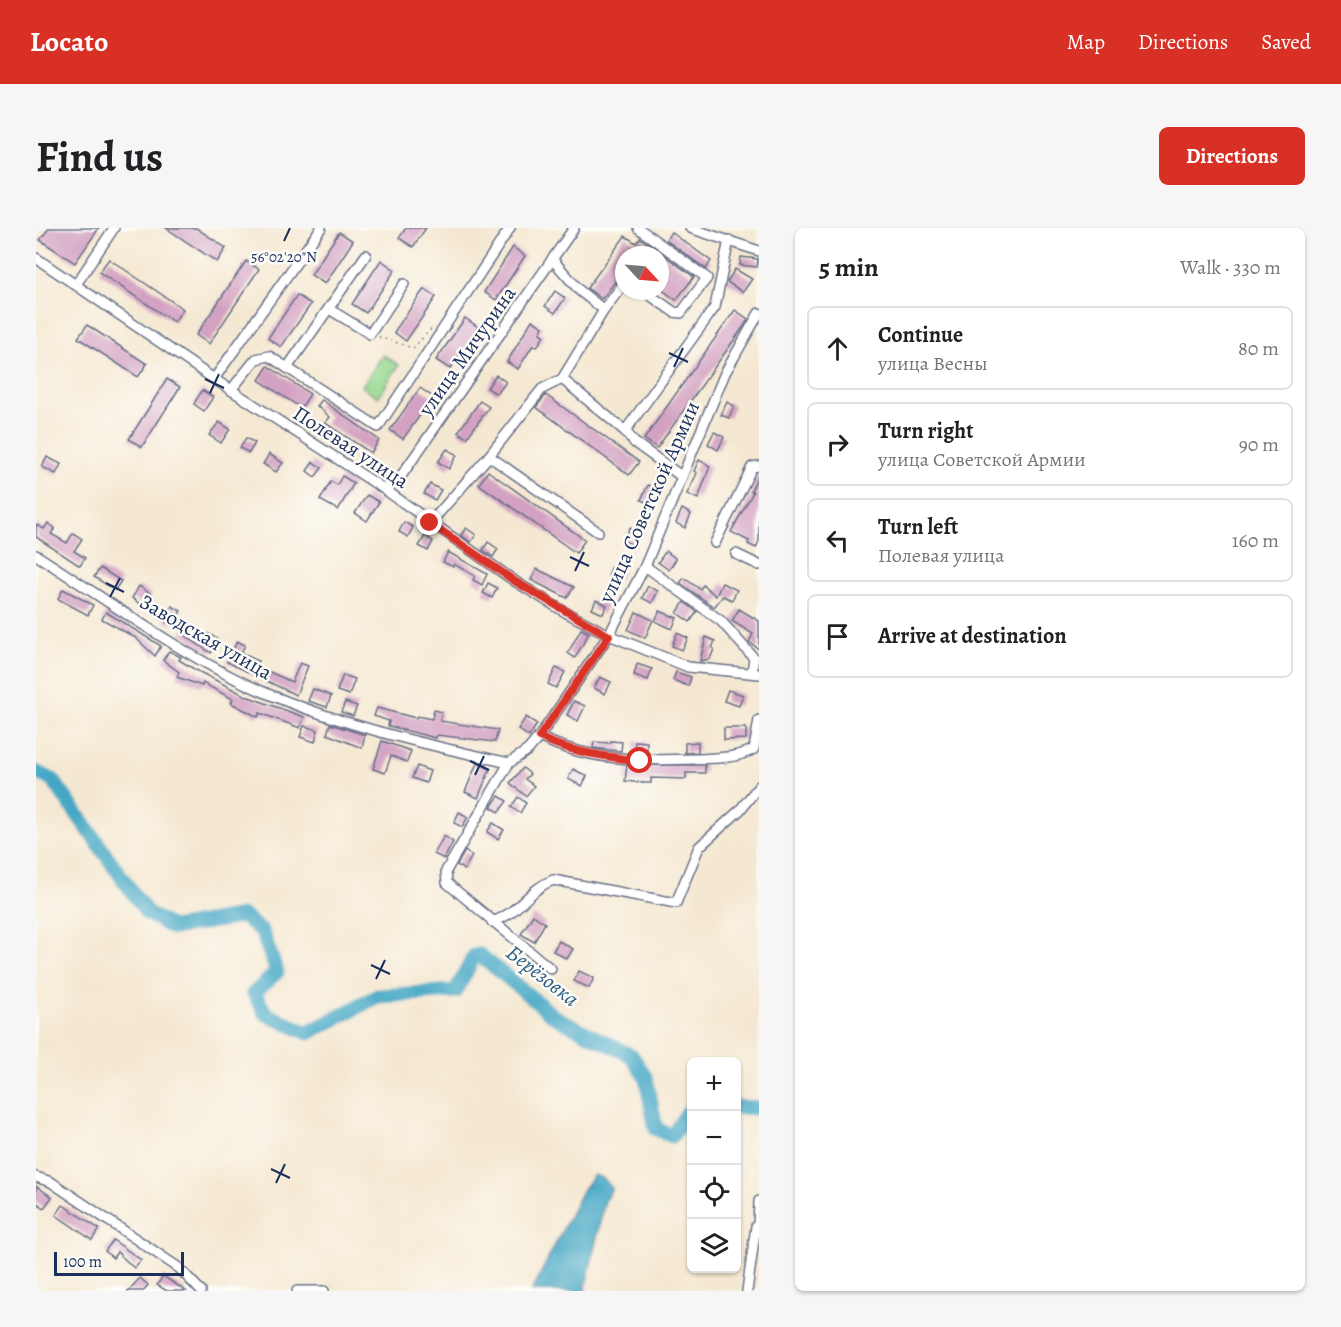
<!DOCTYPE html>
<html lang="en">
<head>
<meta charset="utf-8">
<style>
  body { margin:0; font-family:Alegreya,serif; background:#f6f6f6; color:#202124 }
  .controls { position:absolute; right:18px; bottom:18px; display:grid; overflow:hidden; border-radius:9px; box-shadow:0 2px 4px #0004 }
  .controls button { width:54px; height:54px; display:grid; place-items:center; padding:0; border:0; border-bottom:2px solid #e0e0e0; background:#fff; color:#202124; font:30px sans-serif }
  .compass { position:absolute; left:579px; top:18px; width:54px; height:54px; border-radius:50%; background:#fff; box-shadow:0 2px 4px #0004; rotate:116deg }
  .scale { position:absolute; left:18px; bottom:15px; width:130px; box-sizing:border-box; padding-left:6px; border:3px solid #1b2f5e; border-top:0; font-size:16px; line-height:21px; white-space:nowrap; color:#1b2f5e; -webkit-text-stroke:4px #fdfcf7; paint-order:stroke }
  .stop { position:absolute; width:18px; height:18px; margin:-14px; border:4px solid #d93025; border-radius:50%; background:#fff }
  .stop.end { background:#d93025; border-color:#fff; box-shadow:0 2px 6px #0008 }
  .list { margin:0; padding:0; list-style:none }
  h2 { display:flex; justify-content:space-between; align-items:center; height:78px; margin:0; padding:0 24px; font-size:26px }
  h2 small { font-size:20px; font-weight:400; color:#757577 }
  .list li { display:grid; grid-template-columns:39px 1fr auto; gap:18px; align-items:center; box-sizing:border-box; height:84px; margin:0 12px 12px; padding:0 12px; border:2px solid #e0e0e0; border-radius:9px }
  .list b { display:block; font-size:22px; white-space:nowrap }
  .list p { margin:0; font-size:20px; white-space:nowrap; color:#757577 }
  .list em { font-size:20px; font-style:normal; color:#757577 }
  .icon { flex:none; width:33px; height:33px; fill:none; stroke:currentColor; stroke-width:2; stroke-linecap:round; stroke-linejoin:round }
  .map { position:relative; flex:none; width:723px; height:1063px; overflow:hidden; border-radius:9px }
  header { display:flex; align-items:center; gap:36px; box-sizing:border-box; height:84px; padding:0 30px; background:#d93025; color:#fff }
  header strong { font-size:28px }
  nav { display:flex; gap:33px; margin-inline-start:auto; font-size:21px }
  .intro { display:flex; align-items:center; justify-content:space-between; box-sizing:border-box; height:144px; padding:0 36px }
  h1 { margin:0; font-size:42px }
  .button { padding:15px 27px; border-radius:9px; background:#d93025; color:#fff; font-size:21px; font-weight:700 }
  main { display:flex; gap:36px; padding:0 36px }
  aside { flex:1; background:#fff; border-radius:9px; box-shadow:0 2px 4px #0004 }
  .map>svg:first-child { display:block }
</style>
</head>
<body>
<header>
<strong>Locato</strong>
<nav><a>Map</a><a>Directions</a><a>Saved</a></nav>
</header>
<div class="intro"><h1>Find us</h1><a class="button">Directions</a></div>
<main>
<div class="map">
<svg width="723" height="1063" viewBox="0 0 723 1063">
  <rect width="100%" height="100%" fill="#fdfcf7"/>
  <filter id="ink" filterUnits="userSpaceOnUse"><feTurbulence type="fractalNoise" baseFrequency=".0167" numOctaves="2"/><feDisplacementMap in="SourceGraphic" scale="12" xChannelSelector="R" yChannelSelector="G"/><feConvolveMatrix kernelMatrix="1 2 1 2 8 2 1 2 1" color-interpolation-filters="sRGB"/></filter>
  <filter id="wash" filterUnits="userSpaceOnUse"><feTurbulence type="fractalNoise" baseFrequency=".008" numOctaves="4" result="noise"/><feDisplacementMap in="SourceGraphic" scale="24" xChannelSelector="R" yChannelSelector="G"/><feGaussianBlur stdDeviation="1.35" result="paint"/><feColorMatrix in="noise" values="0 0 0 0 0 0 0 0 0 0 0 0 0 0 0 0 0 1.4 0 .05"/><feComposite in="paint" operator="in"/></filter>
  <g filter="url(#wash)">
    <rect width="100%" height="100%" fill="#f5e8d2"/>
    <path fill="#98d990" stroke="#5a8477" stroke-width="1.5" d="M 347,127 L 363,137 L 342,169 L 326,158 Z"/>
    <path fill="#45a7c5" stroke="#306b92" stroke-width="1.5" d="M 558,947 L 568,951 L 576,960 L 569,972 L 549,1063 L 496,1063 L 547,961 Z"/>
    <g fill="none" stroke-linecap="round" stroke-linejoin="round">
      <g stroke="#45a7c5" stroke-width="15">
        <path d="M 0,544 L 17,552 L 111,685 L 137,700 L 207,688 L 226,704 L 241,744 L 218,765 L 230,786 L 272,805 L 342,768 L 420,763 L 438,728 L 444,727 L 519,789 L 596,828 L 610,850 L 620,901 L 636,908 L 652,884 L 656,883"/>
        <path d="M 700,879 L 723,880"/>
      </g>
    </g>
    <g id="blocks">
      <g fill="#d3a1c2">
        <path d="M 13,0 L 63,0 L 39,35 L 4,12 Z"/>
        <path d="M 130,0 L 160,0 L 190,20 L 181,34 Z"/>
        <path d="M 370,0 L 390,0 L 377,19 L 363,10 Z"/>
        <path d="M 303,4 L 317,13 L 289,56 L 275,47 Z"/>
        <path d="M 635,4 L 675,33 L 670,41 L 630,12 Z"/>
        <path d="M 589,8 L 600,15 L 604,10 L 658,49 L 640,72 L 624,60 L 624,27 L 588,27 L 588,42 L 566,71 L 551,60 Z"/>
        <path d="M 477,19 L 489,28 L 460,72 L 448,64 Z"/>
        <path d="M 705,29 L 722,31 L 721,39 L 704,37 Z"/>
        <path d="M 73,31 L 147,81 L 138,94 L 63,44 Z"/>
        <path d="M 345,32 L 359,42 L 330,85 L 316,76 Z"/>
        <path d="M 210,33 L 223,41 L 173,116 L 160,107 Z"/>
        <path d="M 699,41 L 716,51 L 707,64 L 691,54 Z"/>
        <path d="M 388,61 L 400,69 L 370,113 L 358,104 Z"/>
        <path d="M 519,63 L 529,70 L 519,85 L 509,78 Z"/>
        <path d="M 261,67 L 275,76 L 245,119 L 232,110 Z"/>
        <path d="M 699,82 L 712,91 L 708,98 L 621,220 L 608,211 Z"/>
        <path d="M 429,90 L 442,99 L 414,141 L 400,132 Z"/>
        <path d="M 496,92 L 507,99 L 504,105 L 508,108 L 501,119 L 497,117 L 482,141 L 471,134 Z"/>
        <path d="M 51,97 L 111,136 L 102,149 L 42,110 Z"/>
        <path d="M 232,138 L 274,166 L 265,180 L 223,152 Z"/>
        <path d="M 460,147 L 470,154 L 461,166 L 451,160 Z"/>
        <path d="M 131,151 L 144,159 L 106,219 L 93,211 Z"/>
        <path d="M 384,160 L 397,169 L 367,211 L 354,202 Z"/>
        <path d="M 166,162 L 177,169 L 168,183 L 158,176 Z"/>
        <path d="M 510,167 L 603,234 L 593,247 L 500,179 Z"/>
        <path d="M 286,172 L 343,212 L 335,225 L 289,195 L 294,189 L 281,178 Z"/>
        <path d="M 444,173 L 453,179 L 431,210 L 422,204 Z"/>
        <path d="M 691,174 L 698,178 L 693,190 L 685,187 Z"/>
        <path d="M 183,194 L 194,201 L 185,215 L 173,207 Z"/>
        <path d="M 678,204 L 688,209 L 682,222 L 672,216 Z"/>
        <path d="M 210,210 L 219,215 L 213,225 L 204,220 Z"/>
        <path d="M 411,221 L 421,227 L 413,241 L 402,234 Z"/>
        <path d="M 233,226 L 247,235 L 240,244 L 227,236 Z"/>
        <path d="M 11,229 L 25,236 L 20,246 L 6,239 Z"/>
        <path d="M 663,232 L 674,238 L 662,271 L 651,266 L 661,245 L 658,243 Z"/>
        <path d="M 277,234 L 286,240 L 279,249 L 271,243 Z"/>
        <path d="M 452,243 L 549,312 L 540,325 L 443,256 Z"/>
        <path d="M 723,245 L 723,313 L 720,320 L 712,316 L 713,313 L 695,304 L 717,264 L 715,263 Z"/>
        <path d="M 306,248 L 318,255 L 302,282 L 284,272 L 295,253 L 301,257 Z"/>
        <path d="M 394,256 L 405,262 L 399,272 L 388,266 Z"/>
        <path d="M 612,257 L 623,262 L 616,277 L 605,272 Z"/>
        <path d="M 331,267 L 343,274 L 331,293 L 319,285 Z"/>
        <path d="M 646,281 L 655,286 L 649,300 L 640,295 Z"/>
        <path d="M 368,294 L 377,299 L 372,309 L 363,304 Z"/>
        <path d="M 12,295 L 19,300 L 15,306 L 31,315 L 37,305 L 46,311 L 38,323 L 49,330 L 44,338 L 0,309 L 0,296 L 8,301 Z"/>
        <path d="M 430,300 L 440,307 L 435,314 L 425,307 Z"/>
        <path d="M 594,300 L 604,305 L 599,318 L 588,313 Z"/>
        <path d="M 389,308 L 397,313 L 392,323 L 383,318 Z"/>
        <path d="M 452,314 L 462,321 L 457,329 L 447,322 Z"/>
        <path d="M 630,323 L 640,331 L 633,342 L 622,334 Z"/>
        <path d="M 412,324 L 451,346 L 446,357 L 437,352 L 439,348 L 418,336 L 417,339 L 407,334 Z"/>
        <path d="M 576,338 L 587,344 L 583,352 L 572,347 Z"/>
        <path d="M 64,340 L 85,353 L 79,362 L 58,349 Z"/>
        <path d="M 501,341 L 538,359 L 531,370 L 495,352 Z"/>
        <path d="M 648,350 L 664,361 L 667,357 L 680,368 L 686,355 L 701,362 L 696,372 L 687,368 L 678,379 L 644,355 Z"/>
        <path d="M 452,355 L 461,360 L 456,370 L 447,365 Z"/>
        <path d="M 103,358 L 115,366 L 107,378 L 96,370 Z"/>
        <path d="M 612,358 L 622,363 L 616,375 L 606,370 Z"/>
        <path d="M 27,361 L 57,377 L 52,387 L 22,371 Z"/>
        <path d="M 560,372 L 571,377 L 567,386 L 556,381 Z"/>
        <path d="M 648,374 L 661,384 L 654,394 L 641,385 Z"/>
        <path d="M 136,378 L 145,383 L 136,397 L 128,393 Z"/>
        <path d="M 703,381 L 723,393 L 723,421 L 713,414 L 717,406 L 696,393 Z"/>
        <path d="M 624,383 L 641,390 L 636,401 L 619,393 Z"/>
        <path d="M 70,384 L 125,418 L 119,428 L 100,410 L 66,391 Z"/>
        <path d="M 600,384 L 617,392 L 609,410 L 592,402 Z"/>
        <path d="M 153,395 L 170,407 L 171,405 L 182,411 L 175,425 L 145,405 Z"/>
        <path d="M 545,401 L 553,405 L 539,430 L 532,425 Z"/>
        <path d="M 641,405 L 652,410 L 646,422 L 636,418 Z"/>
        <path d="M 670,409 L 679,413 L 676,420 L 678,421 L 674,431 L 664,433 Z"/>
        <path d="M 201,413 L 209,417 L 205,425 L 222,433 L 220,438 L 256,454 L 264,435 L 272,438 L 260,467 L 191,434 Z"/>
        <path d="M 133,423 L 145,429 L 143,432 L 158,441 L 210,468 L 268,489 L 264,500 L 224,485 L 222,489 L 195,475 L 197,471 L 167,455 L 166,458 L 141,449 L 143,444 L 127,432 Z"/>
        <path d="M 601,436 L 616,441 L 612,452 L 598,447 Z"/>
        <path d="M 520,440 L 529,444 L 520,460 L 512,456 Z"/>
        <path d="M 640,444 L 655,449 L 652,458 L 637,452 Z"/>
        <path d="M 307,447 L 319,451 L 313,467 L 301,463 Z"/>
        <path d="M 564,449 L 575,454 L 569,466 L 558,460 Z"/>
        <path d="M 277,461 L 295,468 L 291,479 L 272,473 Z"/>
        <path d="M 692,462 L 707,467 L 703,478 L 688,473 Z"/>
        <path d="M 538,473 L 549,478 L 542,493 L 531,487 Z"/>
        <path d="M 309,474 L 321,478 L 317,488 L 305,484 Z"/>
        <path d="M 341,480 L 380,490 L 381,488 L 396,491 L 398,482 L 406,484 L 404,493 L 462,502 L 459,514 L 401,507 L 400,510 L 352,498 L 353,493 L 338,488 Z"/>
        <path d="M 490,489 L 501,496 L 493,509 L 482,501 Z"/>
        <path d="M 294,496 L 329,507 L 326,520 L 291,506 Z"/>
        <path d="M 268,498 L 282,502 L 279,514 L 264,509 Z"/>
        <path d="M 688,500 L 710,500 L 710,511 L 688,512 Z"/>
        <path d="M 346,513 L 375,523 L 371,534 L 355,528 L 349,545 L 337,541 Z"/>
        <path d="M 575,513 L 586,514 L 585,523 L 557,520 L 558,514 L 574,515 Z"/>
        <path d="M 599,513 L 611,514 L 611,524 L 598,523 Z"/>
        <path d="M 662,514 L 662,524 L 649,525 L 649,515 Z"/>
        <path d="M 441,535 L 454,541 L 442,570 L 429,564 Z"/>
        <path d="M 591,537 L 669,537 L 669,545 L 650,545 L 650,551 L 615,550 L 615,555 L 608,555 L 589,553 Z"/>
        <path d="M 381,538 L 394,543 L 390,555 L 376,550 Z"/>
        <path d="M 487,540 L 494,546 L 489,551 L 498,558 L 490,568 L 474,555 Z"/>
        <path d="M 537,541 L 551,548 L 546,558 L 532,551 Z"/>
        <path d="M 463,568 L 471,573 L 463,584 L 455,579 Z"/>
        <path d="M 482,569 L 490,575 L 484,585 L 475,579 Z"/>
        <path d="M 423,584 L 432,589 L 426,599 L 418,595 Z"/>
        <path d="M 457,595 L 468,602 L 462,611 L 451,604 Z"/>
        <path d="M 408,608 L 417,614 L 408,631 L 398,626 Z"/>
        <path d="M 429,623 L 436,628 L 428,642 L 421,637 Z"/>
        <path d="M 497,687 L 509,695 L 498,714 L 485,706 Z"/>
        <path d="M 523,713 L 537,721 L 531,731 L 517,723 Z"/>
        <path d="M 543,743 L 558,750 L 553,760 L 538,753 Z"/>
        <path d="M 0,958 L 16,969 L 8,980 L 0,974 Z"/>
        <path d="M 27,977 L 63,1001 L 56,1012 L 20,987 Z"/>
        <path d="M 77,1012 L 105,1032 L 98,1040 L 81,1024 L 77,1030 L 69,1023 Z"/>
        <path d="M 127,1048 L 150,1063 L 131,1063 L 121,1057 Z"/>
        <path d="M 104,1050 L 112,1057 L 107,1063 L 92,1063 Z"/>
      </g>
    </g>
  </g>
  <g filter="url(#ink)">
    <use href="#blocks" fill-opacity="0" stroke="#677087" stroke-width="1.5"/>
    <g fill="none" stroke-linecap="round" stroke-linejoin="round">
      <defs>
        <g id="minor">
          <path d="M 602,0 L 671,50 L 645,85 L 638,84 L 608,63"/>
          <path d="M 654,0 L 723,23"/>
          <path d="M 0,30 L 178,151 L 348,261 L 480,354 L 529,384 L 573,407 L 652,439 L 723,446"/>
          <path d="M 41,55 L 78,0"/>
          <path d="M 293,81 L 334,106 L 368,56"/>
          <path d="M 568,82 L 588,55"/>
          <path d="M 251,140 L 330,27"/>
          <path d="M 178,151 L 285,0"/>
          <path d="M 526,151 L 589,203 L 599,215 L 645,248"/>
          <path d="M 195,162 L 220,131 L 233,128 L 342,199 L 474,0"/>
          <path d="M 589,203 L 679,79 L 693,12"/>
          <path d="M 453,228 L 562,304"/>
          <path d="M 348,261 L 363,251 L 538,0"/>
          <path d="M 394,295 L 453,228 L 506,161 L 526,151 L 568,82 L 544,63 L 516,31"/>
          <path d="M 679,315 L 716,239 L 723,238"/>
          <path d="M 700,326 L 723,337"/>
          <path d="M 0,327 C 71,372 147,428 223,462 C 303,497 388,516 473,535"/>
          <path d="M 609,338 L 685,393 L 718,430 L 716,444"/>
          <path d="M 503,509 C 552,533 605,533 659,531 C 678,530 700,531 718,521 L 723,492"/>
          <path d="M 456,694 C 481,687 493,661 517,652 L 640,675 L 663,619 L 704,582 L 723,558"/>
          <path d="M 515,741 L 411,655 L 410,643 L 473,535 L 492,522 L 503,509 L 573,407 L 609,338 L 689,145 L 723,85"/>
          <path d="M 0,949 L 15,954 L 143,1040 L 165,1063"/>
          <path d="M 722,1001 L 723,973"/>
          <path d="M 261,1063 L 288,1063"/>
          <path d="M 711,1063 L 720,998"/>
        </g>
      </defs>
      <use href="#minor" stroke="#677087" stroke-width="12"/>
      <path stroke="#677087" stroke-width="1.5" stroke-dasharray="1.5 4.5" stroke-linecap="butt" d="M 343,109 L 377,120 L 398,98"/>
      <use href="#minor" stroke="#fff" stroke-width="9"/>
    </g>
  </g>
  <g fill="none" stroke-linecap="round" stroke-linejoin="round" filter="url(#ink)">
    <path stroke="#d93025" stroke-width="8" d="M 394,295 L 480,354 L 573,408 L 503,509 C 535,525 569,528 604,533"/>
  </g>
  <path fill="none" stroke="#1b2f5e" stroke-width="2" d="M 248,13 L 254,0M 633,125 L 652,134M 638,139 L 647,120M 169,151 L 188,160M 174,165 L 183,146M 534,329 L 553,338M 539,343 L 548,324M 70,355 L 88,364M 74,369 L 84,350M 434,533 L 453,542M 439,547 L 448,528M 335,737 L 354,746M 340,751 L 349,732M 235,941 L 254,950M 240,955 L 249,936"/>
  <g text-anchor="middle" stroke-width="5" stroke-linejoin="round" paint-order="stroke">
    <g font-size="21" fill="#1b2f5e" stroke="#fdfcf7">
      <text transform="translate(431 123) rotate(-55)" y="7">улица Мичурина</text>
      <text transform="translate(315 219) rotate(33)" y="7">Полевая улица</text>
      <text transform="translate(613 274) rotate(-66)" y="7">улица Советской Армии</text>
      <text transform="translate(170 409) rotate(30)" y="7">Заводская улица</text>
    </g>
    <g font-size="22" font-style="italic" fill="#2c5f87" stroke="#fdfcf7">
      <text transform="translate(507 747) rotate(38)" y="8">Берёзовка</text>
    </g>
  </g>
  <g font-size="15" text-anchor="middle" fill="#1b2f5e" stroke="#fdfcf7" stroke-width="5" stroke-linejoin="round" paint-order="stroke">
    <text x="248" y="34">56°02'20"N</text>
  </g>
</svg>
<div class="controls">
<button>+</button>
<button>−</button>
<button><svg class="icon" aria-label="locate" viewBox="0 0 24 24"><circle cx="12" cy="12" r="6"/><path d="M12 2v4M12 18v4M2 12h4M18 12h4"/></svg></button>
<button><svg class="icon" aria-label="layers" viewBox="0 0 24 24"><path d="M12 4l9 5-9 5-9-5zM3 14l9 5 9-5"/></svg></button>
</div>
<svg class="compass" viewBox="-18 -18 36 36"><path d="M0-13l5 13h-10z" fill="#e53935"/><path d="M0 13l5-13h-10z" fill="#757577"/></svg>
<div class="scale">100 m</div>
<div class="stop" style="left:604px;top:533px"></div>
<div class="stop end" style="left:394px;top:295px"></div>
</div>
<aside>
<h2>5 min<small>Walk · 330 m</small></h2>
<ul class="list">
<li><svg class="icon" aria-label="ahead" viewBox="0 0 24 24"><path d="M12 20V5M6 11l6-6 6 6"/></svg><div><b>Continue</b><p>улица Весны</p></div><em>80 m</em></li>
<li><svg class="icon" aria-label="right" viewBox="0 0 24 24"><path d="M7 20v-9h11M14 6l5 5-5 5"/></svg><div><b>Turn right</b><p>улица Советской Армии</p></div><em>90 m</em></li>
<li><svg class="icon" aria-label="left" viewBox="0 0 24 24"><path d="M17 20v-9H6M10 6l-5 5 5 5"/></svg><div><b>Turn left</b><p>Полевая улица</p></div><em>160 m</em></li>
<li><svg class="icon" aria-label="arrive" viewBox="0 0 24 24"><path d="M6 21V4h12l-3 4 3 4H6"/></svg><div><b>Arrive at destination</b></div></li>
</ul>
</aside>
</main>
</body>
</html>
